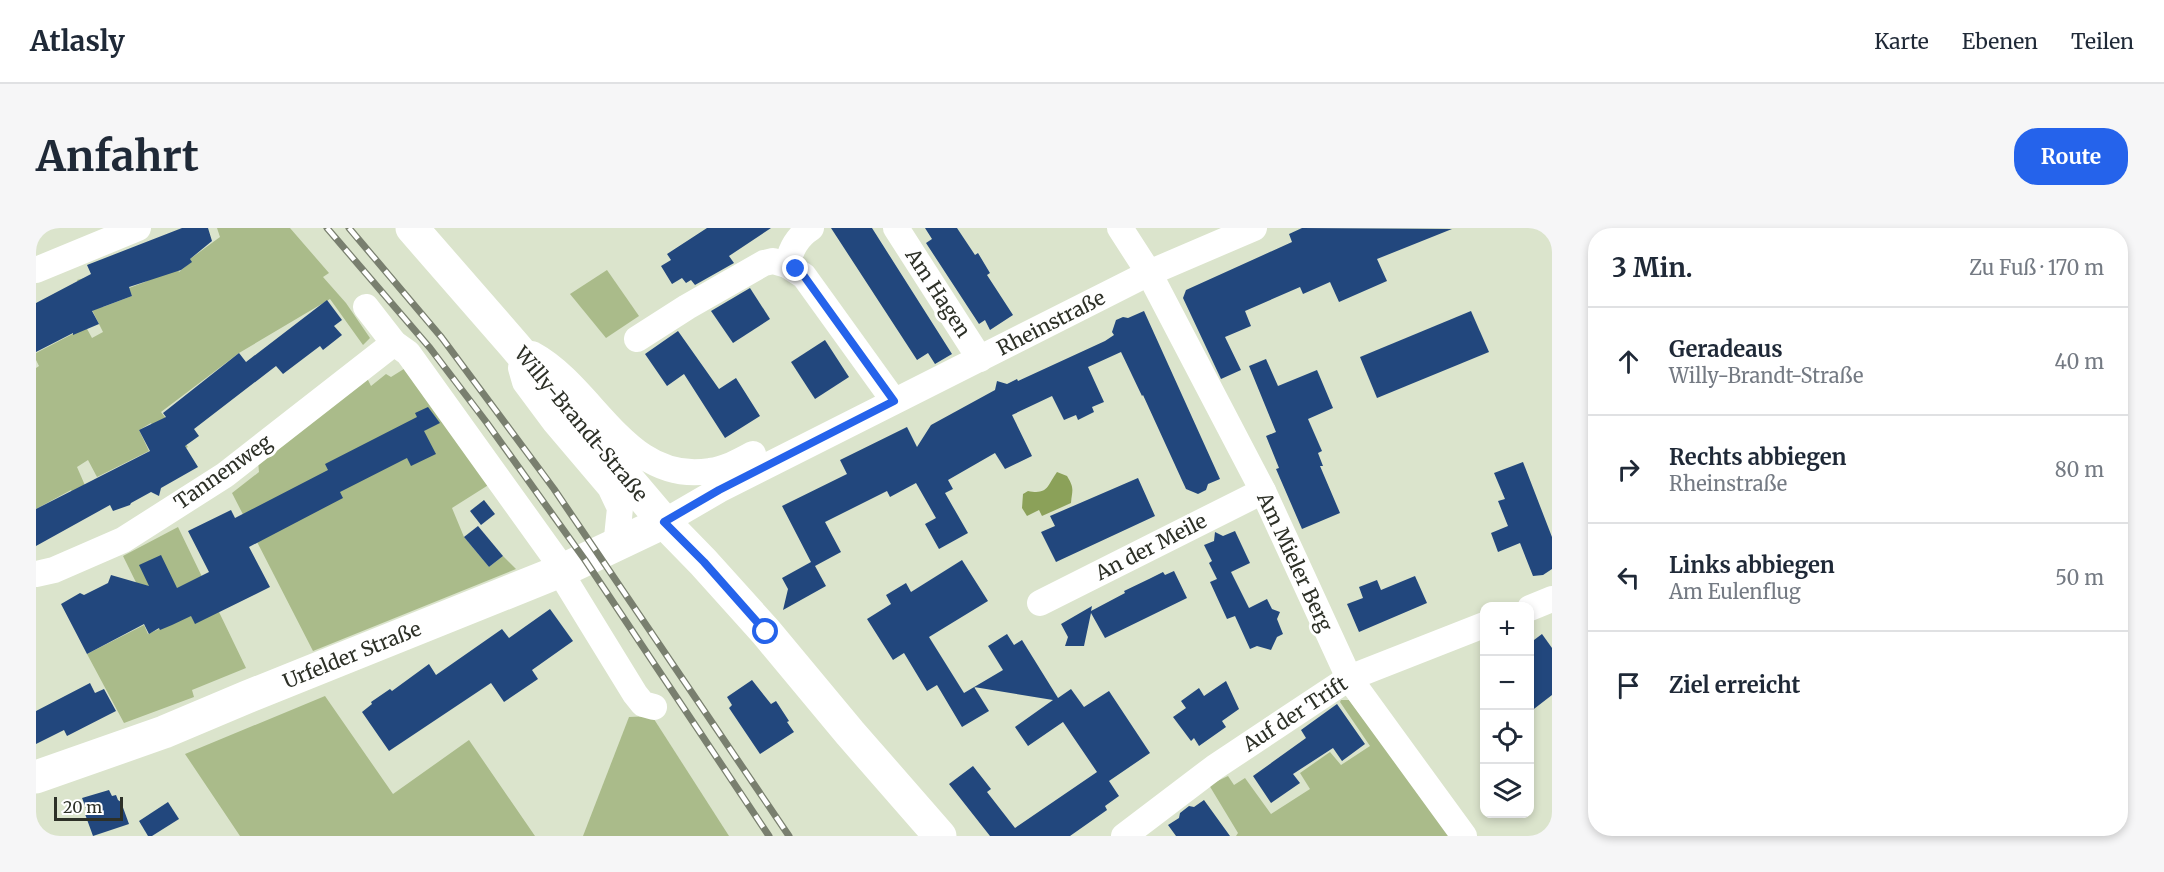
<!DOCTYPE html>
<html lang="de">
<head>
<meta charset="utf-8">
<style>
  body { margin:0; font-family:Merriweather,serif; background:#f6f6f7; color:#1f2937 }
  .controls { position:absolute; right:18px; bottom:18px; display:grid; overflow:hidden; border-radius:12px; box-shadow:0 3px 9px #0003 }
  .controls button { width:54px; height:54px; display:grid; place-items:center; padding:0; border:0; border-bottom:2px solid #e0e1e3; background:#fff; color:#1f2937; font:30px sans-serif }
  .scale { position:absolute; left:18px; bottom:15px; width:69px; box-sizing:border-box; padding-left:6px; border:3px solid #2d3027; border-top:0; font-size:16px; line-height:21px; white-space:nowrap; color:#2d3027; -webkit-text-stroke:4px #fff; paint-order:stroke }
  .stop { position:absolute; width:18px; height:18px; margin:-14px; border:4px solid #2563eb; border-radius:50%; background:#fff }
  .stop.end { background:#2563eb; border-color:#fff; box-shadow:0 2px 6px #0008 }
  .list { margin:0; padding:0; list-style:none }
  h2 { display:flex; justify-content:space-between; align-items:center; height:78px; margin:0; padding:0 24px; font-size:26px }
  h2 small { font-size:20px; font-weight:400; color:#747a83 }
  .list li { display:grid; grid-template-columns:39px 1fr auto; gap:18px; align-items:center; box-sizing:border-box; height:108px; padding:0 24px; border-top:2px solid #e0e1e3 }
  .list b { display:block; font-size:22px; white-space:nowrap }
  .list p { margin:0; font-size:20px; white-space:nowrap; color:#747a83 }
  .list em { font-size:20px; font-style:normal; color:#747a83 }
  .icon { flex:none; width:33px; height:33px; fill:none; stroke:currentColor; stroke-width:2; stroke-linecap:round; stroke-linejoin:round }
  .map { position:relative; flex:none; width:1516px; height:608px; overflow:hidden; border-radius:24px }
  header { display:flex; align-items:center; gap:36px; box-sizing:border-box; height:84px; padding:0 30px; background:#fff; border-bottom:2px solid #e0e1e3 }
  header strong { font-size:28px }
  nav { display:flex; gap:33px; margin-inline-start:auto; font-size:21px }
  .intro { display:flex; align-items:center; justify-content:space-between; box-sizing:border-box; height:144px; padding:0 36px }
  h1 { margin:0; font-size:42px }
  .button { padding:15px 27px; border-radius:24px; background:#2563eb; color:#fff; font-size:21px; font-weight:700 }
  main { display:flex; gap:36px; padding:0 36px }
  aside { flex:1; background:#fff; border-radius:24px; box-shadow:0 3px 9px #0003 }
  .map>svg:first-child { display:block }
</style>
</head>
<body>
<header>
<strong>Atlasly</strong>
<nav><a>Karte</a><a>Ebenen</a><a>Teilen</a></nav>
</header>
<div class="intro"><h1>Anfahrt</h1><a class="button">Route</a></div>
<main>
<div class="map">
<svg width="1516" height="608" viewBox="0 0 1516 608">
  <rect width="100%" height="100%" fill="#dbe4cc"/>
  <g fill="#aabb8a">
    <path d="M 181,0 L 254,0 L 293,45 L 287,49 L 310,75 L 334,110 L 327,117 L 294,71 L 203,125 L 125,184 L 152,219 L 133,230 L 115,195 L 103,202 L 113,223 L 61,249 L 52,232 L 41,239 L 51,262 L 39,269 L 35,262 L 0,281 L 0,140 L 3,138 L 0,132 L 0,125 L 50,99 L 56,110 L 67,104 L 41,52 L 56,48 L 67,79 L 96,68 L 93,60 L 109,54 L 140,37 L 143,44 L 155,34 L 154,31 L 184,9 Z"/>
    <path d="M 571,42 L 603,88 L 570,110 L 534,66 Z"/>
    <path d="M 371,139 L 454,256 L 416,280 L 428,309 L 453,339 L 467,328 L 480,341 L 277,423 L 196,265 L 223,244 L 222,233 L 330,148 L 335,158 L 350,146 L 355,149 Z"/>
    <path d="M 142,299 L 210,440 L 156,462 L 158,469 L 88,495 L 51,426 L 108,397 L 112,406 L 123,401 L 87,328 Z"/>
    <path d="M 289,468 L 357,566 L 433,512 L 499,608 L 204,608 L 149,526 Z"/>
    <path d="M 1305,472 L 1313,472 L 1417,608 L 1200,608 L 1202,605 L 1173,557 L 1192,548 L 1198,557 L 1209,550 L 1235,586 L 1274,561 L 1264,545 L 1294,524 L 1305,537 L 1334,518 L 1304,474 Z"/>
    <path d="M 616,488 L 693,608 L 547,608 L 593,489 Z"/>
  </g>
  <path fill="#8ba159" d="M 1021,244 L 1031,248 C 1039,261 1036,262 1035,275 L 1006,288 L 1003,282 L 991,288 L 986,280 L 987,266 L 992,263 C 1012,267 1011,258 1021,244 Z"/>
  <g fill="#22477d">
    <path d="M 146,0 L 172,0 L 176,13 L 154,31 L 156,34 L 145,42 L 93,59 L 96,68 L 56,83 L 63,96 L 37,107 L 37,105 L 0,124 L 0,75 L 55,46 L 51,37 Z"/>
    <path d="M 671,0 L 735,0 L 693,28 L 698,35 L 659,57 L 655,52 L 650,55 L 646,50 L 636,56 L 625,38 L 635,32 L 631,26 Z"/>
    <path d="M 795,0 L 836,0 L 916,126 L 899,136 L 892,125 L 881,132 Z"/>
    <path d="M 889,0 L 921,0 L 939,27 L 942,25 L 954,45 L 951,47 L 977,87 L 954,102 L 949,92 L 943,96 L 890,15 L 896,11 Z"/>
    <path d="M 1266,0 L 1416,1 L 1341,31 L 1351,53 L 1303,74 L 1294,54 L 1267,66 L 1264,59 L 1209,83 L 1215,98 L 1189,109 L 1205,142 L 1185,151 L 1147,70 L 1150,62 L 1256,14 L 1253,6 Z"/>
    <path d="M 714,60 L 734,91 L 697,115 L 675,83 Z"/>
    <path d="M 291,72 L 306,92 L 298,98 L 306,107 L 287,122 L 284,118 L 247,146 L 240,138 L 158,201 L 163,208 L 149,218 L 162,239 L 125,260 L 123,268 L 115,264 L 95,275 L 94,277 L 77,283 L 74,277 L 0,318 L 0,281 L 114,223 L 103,202 L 130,189 L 127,185 L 203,125 L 210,134 Z"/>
    <path d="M 1108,83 L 1184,251 L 1172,256 L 1170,262 L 1162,266 L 1150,261 L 1107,167 L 1106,168 L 1085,124 L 1052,139 L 1068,174 L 1056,179 L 1058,184 L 1042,192 L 1040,187 L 1028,192 L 1016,168 L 976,187 L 996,228 L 969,241 L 959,225 L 912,252 L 917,261 L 909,265 L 932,305 L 903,321 L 889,296 L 900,290 L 880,255 L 854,269 L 851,263 L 789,294 L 805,324 L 779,338 L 790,358 L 747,382 L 752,361 L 746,350 L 775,334 L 746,278 L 811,246 L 804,232 L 871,199 L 881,219 L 895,197 L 959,162 L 961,153 L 971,156 L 981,151 L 982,153 L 1069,113 L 1078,107 L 1076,104 L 1080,92 L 1087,89 L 1092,90 Z"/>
    <path d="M 1435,83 L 1453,124 L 1341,170 L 1324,129 Z"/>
    <path d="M 642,103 L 683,161 L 700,150 L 724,188 L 689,210 L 648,146 L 631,158 L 609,126 Z"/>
    <path d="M 789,112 L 813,149 L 779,171 L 755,134 Z"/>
    <path d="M 1230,131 L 1242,158 L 1281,142 L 1297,180 L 1272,191 L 1286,223 L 1282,225 L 1287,238 L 1284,238 L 1304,285 L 1266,301 L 1240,241 L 1243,240 L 1230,208 L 1240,204 L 1213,138 Z"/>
    <path d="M 392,179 L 404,195 L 388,203 L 400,226 L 375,238 L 371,230 L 304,264 L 307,270 L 213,319 L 234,359 L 159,396 L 155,388 L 136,397 L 124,402 L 123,400 L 113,406 L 108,396 L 51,426 L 25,376 L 44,365 L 48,367 L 72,355 L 75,347 L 113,358 L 103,337 L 125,327 L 141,360 L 173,344 L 152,303 L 195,282 L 199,290 L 292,242 L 289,236 L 381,189 L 379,185 Z"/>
    <path d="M 1487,234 L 1516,309 L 1516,341 L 1507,347 L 1497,348 L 1484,315 L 1462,324 L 1455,305 L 1472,298 L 1462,273 L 1469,271 L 1458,245 Z"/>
    <path d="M 1102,250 L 1119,288 L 1020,334 L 1005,304 L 1019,298 L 1014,288 Z"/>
    <path d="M 448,272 L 459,286 L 445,297 L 434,283 Z"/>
    <path d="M 442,298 L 467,328 L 453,339 L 428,309 Z"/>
    <path d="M 1199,303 L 1214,335 L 1195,344 L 1213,380 L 1231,371 L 1236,381 L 1244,384 L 1241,391 L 1247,406 L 1241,409 L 1235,422 L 1221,418 L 1214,421 L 1199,388 L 1191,391 L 1174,354 L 1181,351 L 1173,335 L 1176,333 L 1168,317 L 1178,313 L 1179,304 L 1187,308 Z"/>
    <path d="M 926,332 L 952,373 L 893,409 L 928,465 L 967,442 L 952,418 L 971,406 L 978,417 L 986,412 L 1022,470 L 1035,461 L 1048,479 L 1073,463 L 1114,525 L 1073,553 L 1083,568 L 1069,578 L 1071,582 L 1034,608 L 954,608 L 913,556 L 937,538 L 955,561 L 951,564 L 979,600 L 1061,544 L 1027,494 L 992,518 L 979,499 L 1017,472 L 938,459 L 953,483 L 926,499 L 901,457 L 891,463 L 868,425 L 857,432 L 831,391 L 855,376 L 850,367 L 870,355 L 875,364 Z"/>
    <path d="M 1138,343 L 1151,370 L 1069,410 L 1055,385 L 1048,418 L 1029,418 L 1032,409 L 1025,396 L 1056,378 L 1055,383 L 1089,365 L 1088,363 L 1113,351 L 1127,344 L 1129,347 Z"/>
    <path d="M 1379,348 L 1391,375 L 1323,404 L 1311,376 L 1327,370 L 1323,359 L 1341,352 L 1345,362 Z"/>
    <path d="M 514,381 L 537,413 L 496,442 L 502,451 L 468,474 L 455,455 L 353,523 L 326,484 L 336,476 L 335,474 L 354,461 L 356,463 L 393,436 L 400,447 L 466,401 L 473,410 Z"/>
    <path d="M 1506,406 L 1516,420 L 1516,467 L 1494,484 L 1494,415 Z"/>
    <path d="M 716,452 L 735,476 L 740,473 L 753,493 L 751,494 L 758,504 L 724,526 L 693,480 L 696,477 L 691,469 Z"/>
    <path d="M 1190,453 L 1203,481 L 1186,493 L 1190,499 L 1163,518 L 1158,510 L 1155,513 L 1137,489 L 1150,480 L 1145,473 L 1163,460 L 1168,468 Z"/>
    <path d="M 54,455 L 59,465 L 68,461 L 80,483 L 31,508 L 28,502 L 0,516 L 0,483 Z"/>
    <path d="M 1301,476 L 1329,516 L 1306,533 L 1297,520 L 1257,546 L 1264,555 L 1235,575 L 1217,548 L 1270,510 L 1265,502 Z"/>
    <path d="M 73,562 L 76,568 L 80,567 L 82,572 L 85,574 L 93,596 L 57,608 L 49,586 L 52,585 L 46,570 Z"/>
    <path d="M 1168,572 L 1194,608 L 1140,608 L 1132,597 L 1143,590 L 1144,585 L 1153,578 L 1158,579 Z"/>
    <path d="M 132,574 L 143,591 L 116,608 L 112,608 L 103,593 Z"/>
  </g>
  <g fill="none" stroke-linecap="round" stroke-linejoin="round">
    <g stroke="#fff" stroke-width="26">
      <path d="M 860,0 L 944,131"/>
      <path d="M 1084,0 L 1113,45 L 1227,263 L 1313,450 L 1428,608"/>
      <path d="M 751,37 L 768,48 L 858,173"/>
      <path d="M 0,42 L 102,0"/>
      <path d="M 330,79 L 358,115 L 372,125 L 519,330 L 527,342 L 532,357 L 599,466 L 607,476 L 618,479"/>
      <path d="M 601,111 L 651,79 L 728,35 L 737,33 L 751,37 C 755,21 761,9 775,0"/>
      <path d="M 496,126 C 559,160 590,257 674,243 C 690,241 704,233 717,226"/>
      <path d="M 485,140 L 489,154 L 518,193 L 574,259 L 584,280 L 580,319"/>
      <path d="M 628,294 L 683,262 L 1113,45 L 1218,0"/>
      <path d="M 0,346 L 18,342 L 87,312 L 189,247 L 358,115"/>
      <path d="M 1004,375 L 1227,263"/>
      <path d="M 1494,380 L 1516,371"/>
      <path d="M 1088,608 L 1179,539 L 1313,450 L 1448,397"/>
    </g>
    <g stroke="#fff" stroke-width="33">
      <path d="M 376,0 L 478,117 L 628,294 L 667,334 L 730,404 L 814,505 L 904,608"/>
      <path d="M 0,549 L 128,504 L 211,469 L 527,342 L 628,294"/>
    </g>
    <defs>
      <g id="rail">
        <path d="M 291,0 L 394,120 L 451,195 L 549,332 L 733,608"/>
        <path d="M 313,0 L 406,110 L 518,261 L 753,608"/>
      </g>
    </defs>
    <use href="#rail" stroke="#797f6f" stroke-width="7"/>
    <use href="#rail" stroke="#fff" stroke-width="4.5" stroke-dasharray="14" stroke-linecap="butt"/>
  </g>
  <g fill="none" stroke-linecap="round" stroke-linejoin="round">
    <path stroke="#2563eb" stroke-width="8" d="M 730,404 L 668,334 L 628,294 L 683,262 L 858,173 L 768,48 L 760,41"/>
  </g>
  <g text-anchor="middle" stroke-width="6" stroke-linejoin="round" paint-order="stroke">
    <g font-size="20" fill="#2d3027" stroke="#fff">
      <text transform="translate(902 65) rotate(57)" y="7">Am Hagen</text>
      <text transform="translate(1015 95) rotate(-27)" y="7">Rheinstraße</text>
      <text transform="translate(545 196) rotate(50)" y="7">Willy-Brandt-Straße</text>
      <text transform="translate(187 244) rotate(-35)" y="7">Tannenweg</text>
      <text transform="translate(1115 319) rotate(-27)" y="7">An der Meile</text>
      <text transform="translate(1259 334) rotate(65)" y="7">Am Mieler Berg</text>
      <text transform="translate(316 427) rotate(-22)" y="7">Urfelder Straße</text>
      <text transform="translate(1259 486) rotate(-33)" y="7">Auf der Trift</text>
    </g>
  </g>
</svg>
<div class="controls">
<button>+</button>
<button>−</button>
<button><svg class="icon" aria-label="locate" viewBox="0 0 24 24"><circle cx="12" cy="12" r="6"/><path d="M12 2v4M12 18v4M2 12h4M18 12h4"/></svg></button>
<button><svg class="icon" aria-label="layers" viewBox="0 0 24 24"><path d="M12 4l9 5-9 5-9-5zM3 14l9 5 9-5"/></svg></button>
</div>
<div class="scale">20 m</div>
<div class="stop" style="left:730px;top:404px"></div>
<div class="stop end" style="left:760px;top:41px"></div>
</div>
<aside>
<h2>3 Min.<small>Zu Fuß · 170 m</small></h2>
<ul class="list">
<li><svg class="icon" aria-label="ahead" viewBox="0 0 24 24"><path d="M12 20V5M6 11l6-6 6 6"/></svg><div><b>Geradeaus</b><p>Willy-Brandt-Straße</p></div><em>40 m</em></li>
<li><svg class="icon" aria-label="right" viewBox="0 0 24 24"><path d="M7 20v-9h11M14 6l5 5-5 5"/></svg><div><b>Rechts abbiegen</b><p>Rheinstraße</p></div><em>80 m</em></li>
<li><svg class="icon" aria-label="left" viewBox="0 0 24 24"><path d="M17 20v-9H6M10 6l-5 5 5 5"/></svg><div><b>Links abbiegen</b><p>Am Eulenflug</p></div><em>50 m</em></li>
<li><svg class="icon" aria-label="arrive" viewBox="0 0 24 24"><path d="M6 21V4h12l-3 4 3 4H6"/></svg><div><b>Ziel erreicht</b></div></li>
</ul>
</aside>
</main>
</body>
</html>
